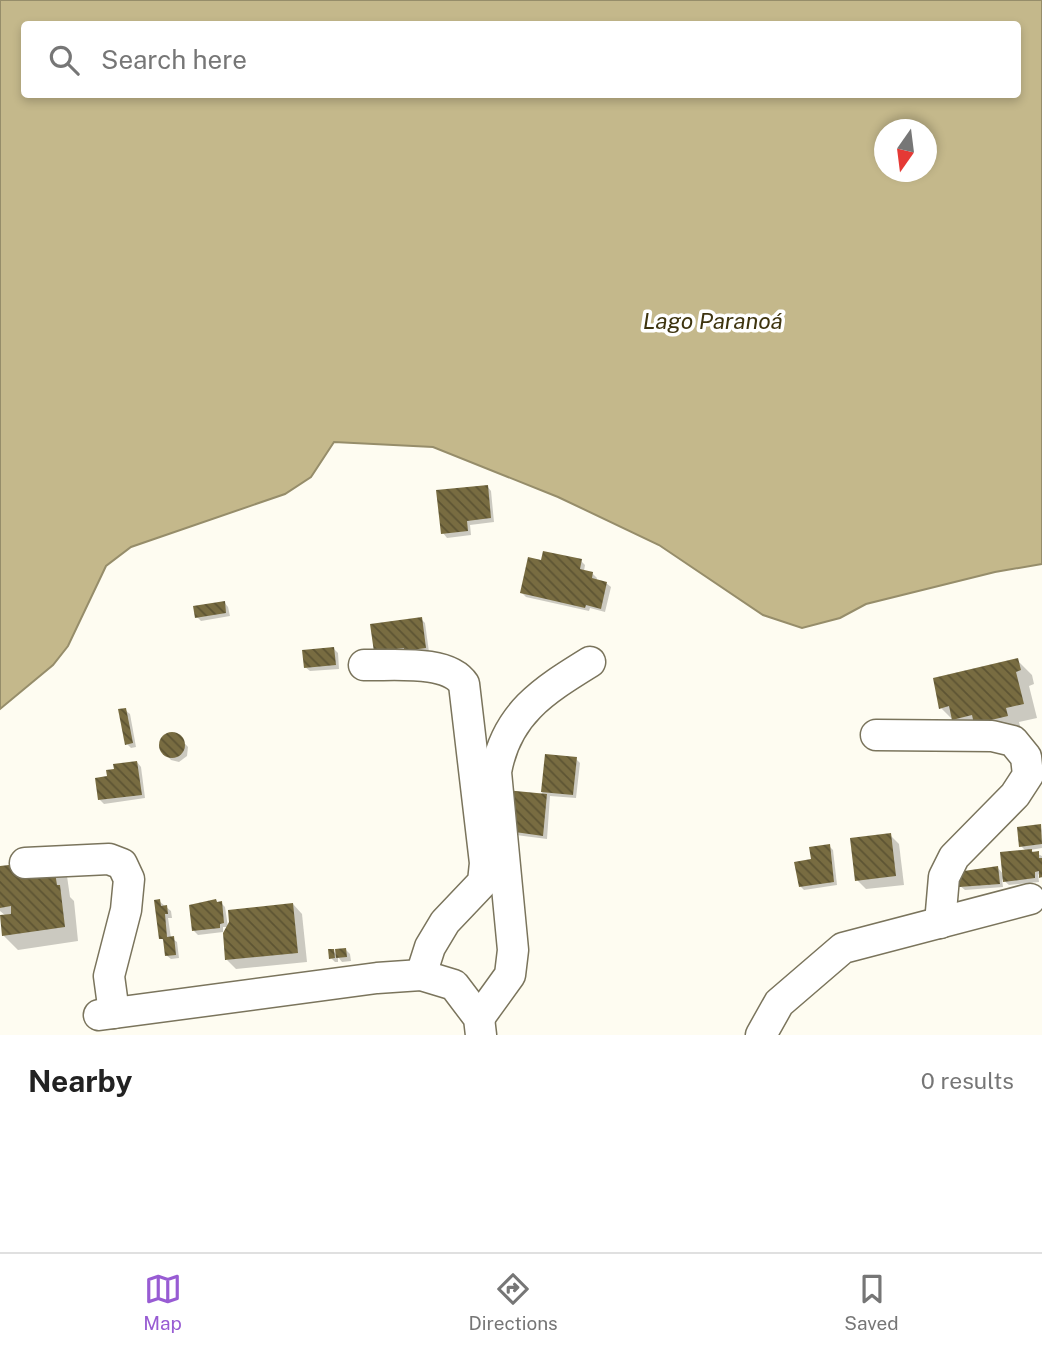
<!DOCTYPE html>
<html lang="en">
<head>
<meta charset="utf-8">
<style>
  body { margin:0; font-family:"Public Sans",sans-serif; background:#f6f6f6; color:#222 }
  .compass { position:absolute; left:874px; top:119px; width:63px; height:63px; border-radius:50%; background:#fff; box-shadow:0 4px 10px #0003; rotate:194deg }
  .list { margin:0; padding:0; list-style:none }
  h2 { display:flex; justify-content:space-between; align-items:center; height:91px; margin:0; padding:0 28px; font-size:30px }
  h2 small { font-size:23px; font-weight:400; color:#767676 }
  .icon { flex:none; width:38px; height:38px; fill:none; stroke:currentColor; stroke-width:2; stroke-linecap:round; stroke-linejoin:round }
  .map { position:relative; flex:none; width:1042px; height:1035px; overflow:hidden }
  .search { position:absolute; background:#fff; box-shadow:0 4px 10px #0003; left:21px; right:21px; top:21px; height:77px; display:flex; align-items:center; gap:18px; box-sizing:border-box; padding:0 24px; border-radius:7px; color:#767676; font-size:26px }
  .sheet { height:217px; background:#fff }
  nav { display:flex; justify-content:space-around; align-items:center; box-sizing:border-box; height:98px; border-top:2px solid #e0e0e0; background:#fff; font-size:19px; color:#767676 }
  nav a { display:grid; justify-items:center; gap:4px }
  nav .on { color:#985cd3 }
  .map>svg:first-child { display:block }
</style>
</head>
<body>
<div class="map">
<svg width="1042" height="1035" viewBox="0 0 1042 1035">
  <defs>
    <pattern id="building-back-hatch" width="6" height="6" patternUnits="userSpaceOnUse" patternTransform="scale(1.75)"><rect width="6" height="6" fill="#786c41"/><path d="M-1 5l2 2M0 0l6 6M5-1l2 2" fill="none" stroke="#5d5433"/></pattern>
  </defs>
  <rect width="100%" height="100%" fill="#fefcf1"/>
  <path fill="#c4b88b" stroke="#968d6a" stroke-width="2" fill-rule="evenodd" d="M 0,0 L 1042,0 L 1042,564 L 995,572 L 866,604 L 840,618 L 802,628 L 763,615 L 659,545 L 558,497 L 433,447 L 334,442 L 311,477 L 285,494 L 131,547 L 106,566 L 68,646 L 53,665 L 0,709 ZM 24,24 L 1018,24 L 1018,94 L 24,94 ZM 884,130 L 926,130 L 926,172 L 884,172 Z"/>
  <g fill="#0003">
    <path d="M 487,486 L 491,491 L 494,522 L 470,525 L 471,535 L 447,538 L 443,533 Z"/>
    <path d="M 581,561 L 585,565 L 584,571 L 592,573 L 597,578 L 596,581 L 606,583 L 611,587 L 605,612 L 590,608 L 589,611 L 526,597 L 522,593 L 542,562 Z"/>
    <path d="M 224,602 L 228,607 L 230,616 L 201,621 L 197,617 Z"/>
    <path d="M 421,619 L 425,623 L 429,652 L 380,655 Z"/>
    <path d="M 334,649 L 338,653 L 339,669 L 310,671 L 305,667 Z"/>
    <path d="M 1017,660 L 1032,675 L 1034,684 L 1029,686 L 1037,718 L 1019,722 L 1021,730 L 955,722 L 941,708 Z"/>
    <path d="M 125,710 L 130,714 L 136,747 L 131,748 L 127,744 Z"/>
    <path d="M 168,735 L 178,736 L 188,747 L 187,756 L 179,762 L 171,760 L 160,748 L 162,739 Z"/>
    <path d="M 546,756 L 576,759 L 580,763 L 576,798 L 550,796 L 547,839 L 508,834 L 542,795 Z"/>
    <path d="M 137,762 L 141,767 L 145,798 L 104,804 L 99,799 L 109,777 Z"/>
    <path d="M 1041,826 L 1042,848 L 1030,850 L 1042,856 L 1042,878 L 1038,874 L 1039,882 L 1009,885 L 1002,879 L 1003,887 L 965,890 L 960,886 L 998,868 L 1004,875 L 1026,851 L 1021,846 Z"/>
    <path d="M 890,835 L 899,844 L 904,885 L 866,889 L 857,880 Z"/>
    <path d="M 829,846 L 833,850 L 837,885 L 804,890 L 800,886 L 813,861 Z"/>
    <path d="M 53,862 L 67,876 L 70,897 L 74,901 L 78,941 L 18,950 L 3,935 L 6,916 L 0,911 L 0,869 Z"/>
    <path d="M 159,901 L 171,911 L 172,918 L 168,918 L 171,938 L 177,942 L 179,958 L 171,959 L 166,955 L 165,942 L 161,938 Z"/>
    <path d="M 221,903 L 225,907 L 228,927 L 223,927 L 223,932 L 198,935 L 194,931 L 218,904 Z"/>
    <path d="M 293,904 L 302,914 L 307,962 L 236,969 L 227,960 Z"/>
    <path d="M 346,950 L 350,954 L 351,961 L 342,962 L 338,957 L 338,962 L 335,962 L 331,958 L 333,951 L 337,955 Z"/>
  </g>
  <g fill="url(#building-back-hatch)">
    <path d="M 488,485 L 491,518 L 467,521 L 468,531 L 441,534 L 436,490 Z"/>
    <path d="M 543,551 L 582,559 L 580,569 L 593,572 L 592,578 L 607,582 L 601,609 L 586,605 L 585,608 L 520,593 L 528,557 L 541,560 Z"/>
    <path d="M 225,601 L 226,613 L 195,618 L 193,606 Z"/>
    <path d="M 422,617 L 426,648 L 404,651 L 404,648 L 374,652 L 370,624 Z"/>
    <path d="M 334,647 L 336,665 L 304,668 L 302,650 Z"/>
    <path d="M 1018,658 L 1021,670 L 1016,672 L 1024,704 L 1006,708 L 1008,716 L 974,724 L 972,715 L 952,720 L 949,706 L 939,709 L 933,678 Z"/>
    <path d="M 126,708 L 133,743 L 125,745 L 118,709 Z"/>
    <circle cx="172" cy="745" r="13"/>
    <path d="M 545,754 L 577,757 L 573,795 L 541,792 Z"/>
    <path d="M 137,761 L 142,795 L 98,800 L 95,778 L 107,776 L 106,770 L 114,769 L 113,764 Z"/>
    <path d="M 506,790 L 547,794 L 543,836 L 502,830 Z"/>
    <path d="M 1041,824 L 1042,844 L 1019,847 L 1017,827 Z"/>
    <path d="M 891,833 L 896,876 L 855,881 L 850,838 Z"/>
    <path d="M 830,844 L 834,882 L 799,887 L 794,862 L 811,859 L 809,847 Z"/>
    <path d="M 1032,849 L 1032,852 L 1039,851 L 1039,858 L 1042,858 L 1042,877 L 1039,878 L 1039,871 L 1035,872 L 1035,878 L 1003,882 L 1000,852 Z"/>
    <path d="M 53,860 L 57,885 L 60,885 L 65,927 L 2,936 L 0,915 L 11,914 L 11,906 L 0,908 L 0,866 Z"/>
    <path d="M 998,866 L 1000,884 L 959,887 L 957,872 Z"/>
    <path d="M 160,899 L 161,906 L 167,905 L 168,914 L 165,914 L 167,937 L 174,936 L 176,955 L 165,956 L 163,939 L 159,939 L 154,900 Z"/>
    <path d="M 216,899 L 217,902 L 222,901 L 224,923 L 220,924 L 220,928 L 192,931 L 189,905 Z"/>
    <path d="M 293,903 L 298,953 L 225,960 L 223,933 L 229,922 L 228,910 Z"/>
    <path d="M 346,948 L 347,957 L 336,958 L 335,949 Z"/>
    <path d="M 328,949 L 334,949 L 335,958 L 329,959 Z"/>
  </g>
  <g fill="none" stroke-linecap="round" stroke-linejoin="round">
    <defs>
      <g id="minor">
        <path d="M 364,665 C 392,666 448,659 464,684 L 485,863 L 483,882 L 445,922 L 430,947 L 421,975"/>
        <path d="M 876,735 L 992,736 L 1013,741 L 1026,757 L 1028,775 L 1015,795 L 954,857 L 944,877 L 940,923"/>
        <path d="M 25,863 L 109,859 L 122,864 L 129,879 L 126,910 L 109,976 L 114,1013"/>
        <path d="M 99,1015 L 377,978 L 421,975 L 454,985 L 479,1018 L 481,1035"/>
        <path d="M 479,1018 L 510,975 L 513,950 L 496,772 C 506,714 543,691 590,662"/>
        <path d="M 761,1035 L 779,1003 L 843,948 L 1030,899"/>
      </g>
    </defs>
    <use href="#minor" stroke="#7a745c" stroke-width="33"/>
    <use href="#minor" stroke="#fff" stroke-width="30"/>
  </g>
  <g text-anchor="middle" stroke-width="7" stroke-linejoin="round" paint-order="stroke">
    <g font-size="23" font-style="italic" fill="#3e340f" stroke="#fff">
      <text x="713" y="329">Lago Paranoá</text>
    </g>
  </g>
</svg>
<svg class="compass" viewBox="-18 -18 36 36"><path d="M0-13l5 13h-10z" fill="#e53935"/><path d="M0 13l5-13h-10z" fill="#767676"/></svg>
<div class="search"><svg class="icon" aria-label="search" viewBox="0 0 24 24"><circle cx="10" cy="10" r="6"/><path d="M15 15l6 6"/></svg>Search here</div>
</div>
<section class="sheet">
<h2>Nearby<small>0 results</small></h2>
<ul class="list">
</ul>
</section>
<nav>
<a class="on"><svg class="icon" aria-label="map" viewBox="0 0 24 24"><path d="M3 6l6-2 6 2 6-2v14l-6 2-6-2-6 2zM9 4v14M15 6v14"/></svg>Map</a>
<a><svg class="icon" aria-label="directions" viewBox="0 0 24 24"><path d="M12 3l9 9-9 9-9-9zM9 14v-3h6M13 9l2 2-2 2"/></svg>Directions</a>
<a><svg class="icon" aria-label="saved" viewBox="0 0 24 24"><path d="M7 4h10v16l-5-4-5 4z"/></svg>Saved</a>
</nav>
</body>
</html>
